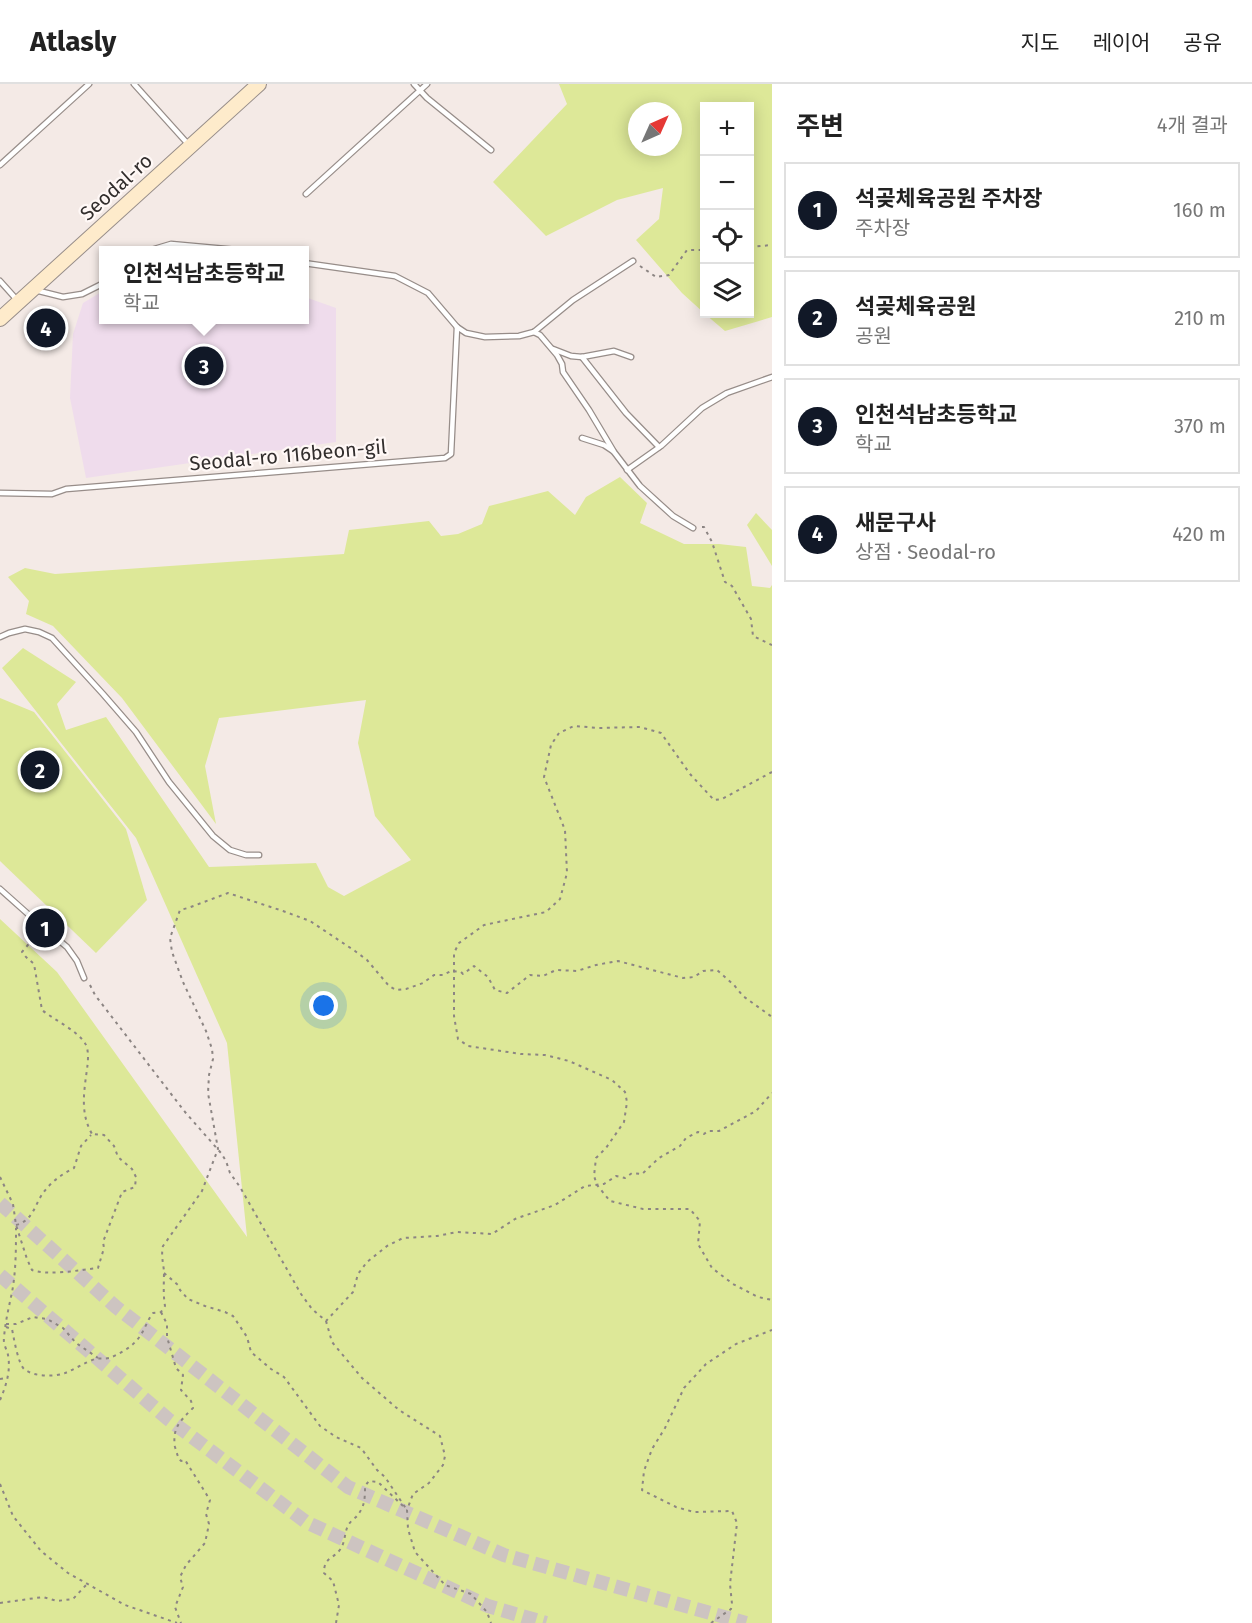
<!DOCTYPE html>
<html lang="ko">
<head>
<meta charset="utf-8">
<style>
  body { margin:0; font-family:"Fira Sans","Noto Sans KR",sans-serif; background:#f2f2f2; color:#222 }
  .controls { position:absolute; right:18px; top:18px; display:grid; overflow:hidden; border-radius:0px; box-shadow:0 3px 15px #0003 }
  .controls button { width:54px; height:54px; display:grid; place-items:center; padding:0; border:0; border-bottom:2px solid #e0e0e0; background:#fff; color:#222; font:30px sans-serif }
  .compass { position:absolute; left:628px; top:18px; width:54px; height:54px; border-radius:50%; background:#fff; box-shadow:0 3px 15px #0003; rotate:45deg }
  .you { position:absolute; left:324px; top:922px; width:21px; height:21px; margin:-15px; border:4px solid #fff; border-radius:50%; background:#1a73e8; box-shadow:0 0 0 9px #1a73e833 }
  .badge { display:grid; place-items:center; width:39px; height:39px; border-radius:50%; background:#111827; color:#fff; font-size:20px; font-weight:700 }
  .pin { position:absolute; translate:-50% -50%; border:3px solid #fff; box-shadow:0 2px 6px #0006 }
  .popup { position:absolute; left:99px; top:162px; width:210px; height:78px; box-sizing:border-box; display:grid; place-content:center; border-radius:0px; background:#fff; filter:drop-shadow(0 2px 4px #0005); font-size:20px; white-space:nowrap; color:#767676 }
  .popup b { font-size:22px; color:#222 }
  .popup::after { content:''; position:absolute; left:50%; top:100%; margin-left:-12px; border:12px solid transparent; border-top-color:#fff }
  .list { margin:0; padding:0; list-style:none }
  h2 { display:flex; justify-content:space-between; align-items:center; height:78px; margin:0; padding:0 24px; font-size:26px }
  h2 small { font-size:20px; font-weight:400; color:#767676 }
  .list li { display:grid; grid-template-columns:39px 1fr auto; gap:18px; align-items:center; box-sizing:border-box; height:96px; margin:0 12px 12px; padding:0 12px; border:2px solid #e0e0e0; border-radius:0px }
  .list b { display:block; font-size:22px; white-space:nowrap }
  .list p { margin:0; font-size:20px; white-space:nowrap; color:#767676 }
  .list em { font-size:20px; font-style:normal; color:#767676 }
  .icon { flex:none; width:33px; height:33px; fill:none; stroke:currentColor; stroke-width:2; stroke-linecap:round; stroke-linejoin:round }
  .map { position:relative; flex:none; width:772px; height:1539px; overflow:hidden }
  header { display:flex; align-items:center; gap:36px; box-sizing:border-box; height:84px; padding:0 30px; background:#fff; border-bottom:2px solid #e0e0e0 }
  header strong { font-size:28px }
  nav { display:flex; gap:33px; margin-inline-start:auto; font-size:21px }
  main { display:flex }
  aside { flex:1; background:#fff }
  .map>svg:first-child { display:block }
</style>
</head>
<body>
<header>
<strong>Atlasly</strong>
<nav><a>지도</a><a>레이어</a><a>공유</a></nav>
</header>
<main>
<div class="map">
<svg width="772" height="1539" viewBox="0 0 772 1539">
  <rect width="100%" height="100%" fill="#f4eae6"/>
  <path fill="#efdcec" d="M 103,207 L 104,236 L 304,236 L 305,213 L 336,224 L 336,358 L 86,394 L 70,314 L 73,250 L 83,219 Z"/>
  <g fill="#dde898" fill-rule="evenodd">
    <path d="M 559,0 L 772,0 L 772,233 L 725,247 L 705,230 L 750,230 L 750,22 L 704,22 L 704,229 L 682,209 L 636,156 L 659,135 L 663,104 L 617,116 L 546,152 L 493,98 L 567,20 ZM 637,27 L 673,27 L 673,63 L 637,63 Z"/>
    <path d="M 620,393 L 647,419 L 640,439 L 684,460 L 719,460 L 746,463 L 752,502 L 770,504 L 772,501 L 772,1539 L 0,1539 L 0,835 L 57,888 L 247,1153 L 227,959 L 136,754 L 2,584 L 23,564 L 76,598 L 57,620 L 66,646 L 106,633 L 209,783 L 316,779 L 328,803 L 344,812 L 411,776 L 375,732 L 358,659 L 366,616 L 219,634 L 205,682 L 216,740 L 122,614 L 53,542 L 26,530 L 29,517 L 8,493 L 25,484 L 55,490 L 344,470 L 349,446 L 429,437 L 441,452 L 458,450 L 482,440 L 489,422 L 548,407 L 575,431 L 586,413 Z"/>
    <path d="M 756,429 L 772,446 L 772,482 L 747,441 Z"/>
    <path d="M 0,614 L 34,628 L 126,745 L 147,816 L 96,869 L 0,777 Z"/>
  </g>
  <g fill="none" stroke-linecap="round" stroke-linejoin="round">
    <g stroke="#cdc4c1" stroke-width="14" stroke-dasharray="14 7" stroke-linecap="butt">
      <path d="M 0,1119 L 116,1223 L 348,1403 L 504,1471 L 746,1539"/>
      <path d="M 0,1191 L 168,1335 L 306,1438 L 488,1522 L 546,1539"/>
    </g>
    <defs>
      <g id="lane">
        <path d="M 134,0 L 188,60"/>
        <path d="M 414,0 L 427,14 L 491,66"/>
        <path d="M 0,81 L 89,0"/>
        <path d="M 306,110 L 427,0"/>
        <path d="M 151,166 L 171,160 L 237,166"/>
        <path d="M 304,179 L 395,192 L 428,209 L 457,243 L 466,249 L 485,253 L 519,252 L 534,248 L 573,216 L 633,177"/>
        <path d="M 0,197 L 18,217"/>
        <path d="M 35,206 L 63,213 L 82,210 L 104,199"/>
        <path d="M 534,248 L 540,251 L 557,271 L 562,280 L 563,288 L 589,326 L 614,368 L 640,402 L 673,432 L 693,444"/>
        <path d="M 553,265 L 571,272 L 582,273 L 614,267 L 631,273"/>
        <path d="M 582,273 L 626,329 L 659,363"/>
        <path d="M 582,354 L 604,361 L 613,367"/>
        <path d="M 627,386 L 661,362 L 702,324 L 727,309 L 772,293"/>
        <path d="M 0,409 L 52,410 L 66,405 L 445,374 L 451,370 L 457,243"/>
        <path d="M 0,553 L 9,549 L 25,545 L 39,548 L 52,554 L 103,610 L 136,648 L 169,698 L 213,752 L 230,766 L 246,771 L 259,771"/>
        <path d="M 0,805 L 37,838 L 67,863 L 77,877 L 84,894"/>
      </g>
      <path id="secondary" d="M 0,235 L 259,0"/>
    </defs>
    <use href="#lane" stroke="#978d89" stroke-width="7"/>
    <use href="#secondary" stroke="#978d89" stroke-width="16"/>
    <g stroke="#8c8583" stroke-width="2" stroke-dasharray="3 4.5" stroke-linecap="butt">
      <path d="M 750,163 L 772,161"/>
      <path d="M 640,182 L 656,193 L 669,191 L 687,166 L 704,166"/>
      <path d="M 702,443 L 704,443 L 712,458 L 725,498 L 732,502 L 751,535 L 753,552 L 772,561"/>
      <path d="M 772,688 L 722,715 L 714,716 L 690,690 L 661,649 L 640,643 L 598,644 L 574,642 L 559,649 L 551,661 L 544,693 L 565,746 L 567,789 L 560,815 L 546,828 L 484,841 L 459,859 L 454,869 L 454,932 L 458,955 L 468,962 L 521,970 L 545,971 L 569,977 L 612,996 L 625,1008 L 627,1018 L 624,1038 L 606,1064 L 596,1074 L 594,1092 L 597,1101 L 610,1117 L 643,1125 L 690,1125 L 700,1137 L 698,1160 L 712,1184 L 733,1200 L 758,1213 L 772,1216"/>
      <path d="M 38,849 L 22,868 L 26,873 L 34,880 L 42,926 C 54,936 79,947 86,961 C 89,968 88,978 87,985 C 84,1008 80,1029 92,1050"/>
      <path d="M 90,901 L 95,911 L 185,1028 L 221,1069 L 226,1077 L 230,1089 L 240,1103 L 301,1210 L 312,1225 L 326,1237 L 353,1208 L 358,1190 L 367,1178 L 387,1162 L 403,1154 L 437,1152 L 457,1148 L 492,1150 L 515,1135 L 555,1121 L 585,1102 L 604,1100 L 616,1092 L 625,1094 L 632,1089 L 642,1090 L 659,1074 L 680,1062 L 686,1054 L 698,1048 L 704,1050 L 708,1047 L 719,1047 L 756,1027 L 772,1009"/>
      <path d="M 0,1093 L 13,1120 L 16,1141 L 27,1175 L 32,1186 C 48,1192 80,1186 98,1184 L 104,1164 L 103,1158 L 122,1108 L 135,1103 L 136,1093 L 132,1085 L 118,1073 L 114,1062 L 104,1051 L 92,1050"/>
      <path d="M 16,1141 C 33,1137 35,1120 43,1109 C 51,1098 62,1090 74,1084 L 81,1062 L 91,1051"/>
      <path d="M 164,1189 L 178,1201 L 180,1206 L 188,1215 L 205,1222 L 225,1228 L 233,1232 L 247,1253 L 251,1268 L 271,1285 L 284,1293 L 320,1342 L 336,1353 L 361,1364 L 377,1386 L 385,1393 L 407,1426"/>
      <path d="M 161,1228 L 167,1240 L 167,1253 L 176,1284 L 183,1291 L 181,1306 L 191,1317 L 193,1324 C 180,1337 172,1344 175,1363 C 177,1369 177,1372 181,1377 L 185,1376 L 210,1416 L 206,1430 L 209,1440 L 205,1459 L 186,1481 L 180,1493 L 183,1503 L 175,1523 L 181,1539"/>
      <path d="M 326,1237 L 332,1258 L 362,1294 L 399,1326 L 440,1352 L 445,1372 L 443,1381 L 429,1399 L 413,1410 L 407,1426 L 408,1445 L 415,1468 L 445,1501 L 471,1510 L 487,1528 L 491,1539"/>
      <path d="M 6,1240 L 16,1240 L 33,1233 L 47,1235 L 63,1244 L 76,1259 L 98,1274"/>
      <path d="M 6,1243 L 12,1245 C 14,1255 18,1279 24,1285 C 34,1293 54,1293 65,1289 C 75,1285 84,1279 95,1275 C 99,1274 104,1275 109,1274 C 118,1271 130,1264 136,1257 C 144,1249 146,1238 153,1229 L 161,1228 L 165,1222 C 163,1210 164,1199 164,1187 C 163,1178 161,1171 163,1162 L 202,1107 L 218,1065 L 208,1009 L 209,991 L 213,975 L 212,965 L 206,947 L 183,898 L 172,868 L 170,854 L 180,826 L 188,824 L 228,809 L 283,827 L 310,837 L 355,867 L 367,876 L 389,902 L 396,906 L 406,905 L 423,899 L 434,891 L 443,891 L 451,887 L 461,888 L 463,890 L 474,882 L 488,893 L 495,906 L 507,909 L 530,891 L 543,892 L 556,886 L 577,887 L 596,881 L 618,877 L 683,894 L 694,893 L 703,887 L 717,886 L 734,901 L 743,912 L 772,933"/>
      <path d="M 0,1295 L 7,1294"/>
      <path d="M 0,1316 C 6,1302 11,1287 8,1271 C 7,1266 3,1260 4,1254 C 5,1240 8,1227 11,1213 C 16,1191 16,1166 16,1144"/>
      <path d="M 0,1400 L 13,1432 L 41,1467 L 68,1489 L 125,1521 L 177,1539"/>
      <path d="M 0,1519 L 43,1513 L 57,1517 L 73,1515 L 88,1499"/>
      <path d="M 336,1539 L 339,1521 L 333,1497 L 324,1489 C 324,1474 331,1476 339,1467 C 346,1459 344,1447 349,1440 C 351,1437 354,1435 356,1433 C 365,1423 365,1414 365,1402 L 369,1397 L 378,1398 L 403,1422"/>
      <path d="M 711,1539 L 731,1525 L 732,1520 L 730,1500 L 737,1439 L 732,1427 L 694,1428 L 676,1423 L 642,1406 L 644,1387 L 652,1365 L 665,1344 L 684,1304 L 706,1280 L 736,1260 L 772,1246"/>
    </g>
    <use href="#lane" stroke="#fff" stroke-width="4.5"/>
    <use href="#secondary" stroke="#feebcb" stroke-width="14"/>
  </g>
  <g text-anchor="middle" stroke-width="4.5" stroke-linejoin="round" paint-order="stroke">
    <g font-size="20" fill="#322e2d" stroke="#fff8f6">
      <text transform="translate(116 103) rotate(-42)" y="7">Seodal-ro</text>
      <text transform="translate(288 371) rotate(-5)" y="7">Seodal-ro 116beon-gil</text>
    </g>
  </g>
</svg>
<div class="controls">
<button>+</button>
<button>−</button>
<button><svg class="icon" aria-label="locate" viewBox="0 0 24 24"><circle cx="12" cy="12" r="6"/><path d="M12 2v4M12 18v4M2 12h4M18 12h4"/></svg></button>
<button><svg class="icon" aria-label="layers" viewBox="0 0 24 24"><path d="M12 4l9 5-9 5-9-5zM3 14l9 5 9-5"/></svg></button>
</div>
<svg class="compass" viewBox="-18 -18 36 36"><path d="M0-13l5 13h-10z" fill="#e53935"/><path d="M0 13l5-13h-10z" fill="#767676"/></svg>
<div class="you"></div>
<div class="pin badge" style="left:45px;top:844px">1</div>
<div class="pin badge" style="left:40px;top:686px">2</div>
<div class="pin badge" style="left:204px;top:282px">3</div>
<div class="popup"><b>인천석남초등학교</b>학교</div>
<div class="pin badge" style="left:46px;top:244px">4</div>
</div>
<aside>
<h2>주변<small>4개 결과</small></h2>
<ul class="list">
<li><span class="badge">1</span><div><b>석곶체육공원 주차장</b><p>주차장</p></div><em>160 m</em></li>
<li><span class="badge">2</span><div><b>석곶체육공원</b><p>공원</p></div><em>210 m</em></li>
<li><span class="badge">3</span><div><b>인천석남초등학교</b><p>학교</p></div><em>370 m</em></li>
<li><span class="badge">4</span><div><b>새문구사</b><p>상점 · Seodal-ro</p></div><em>420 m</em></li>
</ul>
</aside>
</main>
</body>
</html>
